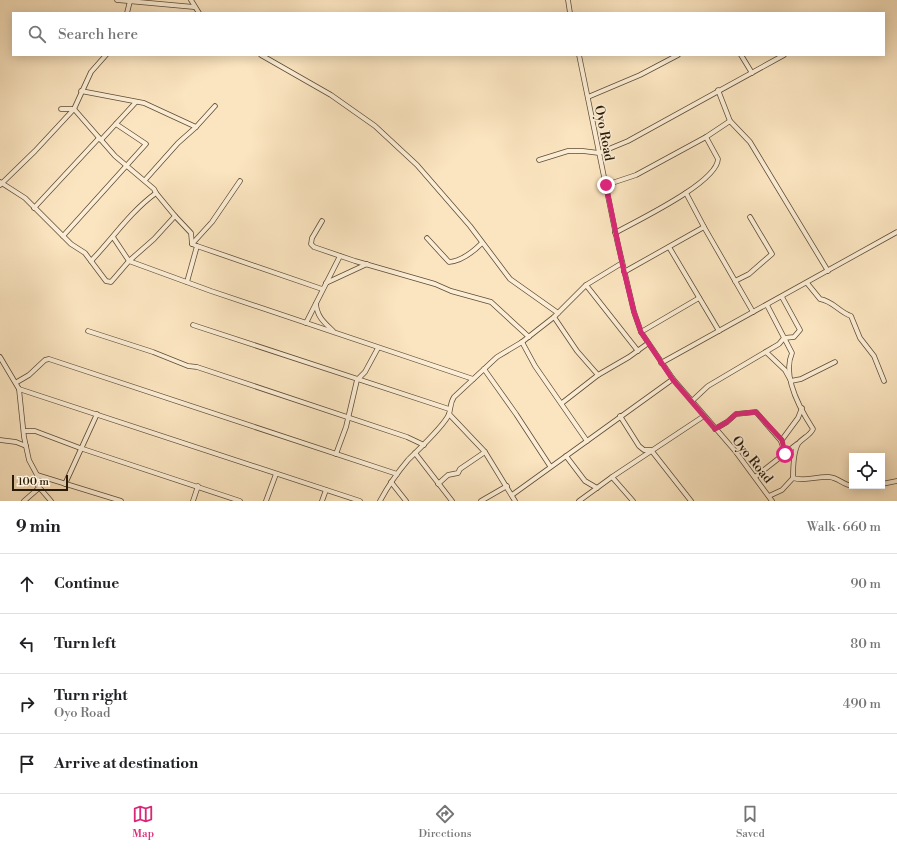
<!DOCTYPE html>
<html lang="en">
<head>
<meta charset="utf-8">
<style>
  body { margin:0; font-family:"Libre Bodoni",serif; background:#f2f2f2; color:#202124 }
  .controls { position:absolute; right:12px; bottom:12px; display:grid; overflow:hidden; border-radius:0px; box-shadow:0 2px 10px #0003 }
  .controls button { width:36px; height:36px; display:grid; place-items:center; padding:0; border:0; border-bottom:1px solid #e0e0e0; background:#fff; color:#202124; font:20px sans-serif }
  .scale { position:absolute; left:12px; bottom:10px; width:56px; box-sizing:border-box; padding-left:4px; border:2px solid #291907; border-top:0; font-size:11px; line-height:14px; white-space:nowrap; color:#291907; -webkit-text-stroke:3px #fceed6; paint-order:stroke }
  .stop { position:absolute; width:12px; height:12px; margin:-9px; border:3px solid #db2777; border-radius:50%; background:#fff }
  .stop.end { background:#db2777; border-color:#fff; box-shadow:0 1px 4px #0008 }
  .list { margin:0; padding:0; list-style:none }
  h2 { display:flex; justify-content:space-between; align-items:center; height:52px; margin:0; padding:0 16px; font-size:17px }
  h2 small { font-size:13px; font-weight:400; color:#757577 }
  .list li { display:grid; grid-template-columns:26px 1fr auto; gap:12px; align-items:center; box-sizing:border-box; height:60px; padding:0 16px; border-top:1px solid #e0e0e0 }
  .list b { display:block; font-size:15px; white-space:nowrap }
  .list p { margin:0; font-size:13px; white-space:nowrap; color:#757577 }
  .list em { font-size:13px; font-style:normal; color:#757577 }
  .icon { flex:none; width:22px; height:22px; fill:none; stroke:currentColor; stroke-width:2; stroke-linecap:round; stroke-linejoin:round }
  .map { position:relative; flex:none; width:897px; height:501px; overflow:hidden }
  .search { position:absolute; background:#fff; box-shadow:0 2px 10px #0003; left:12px; right:12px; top:12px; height:44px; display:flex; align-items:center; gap:10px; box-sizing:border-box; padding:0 14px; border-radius:0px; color:#757577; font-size:15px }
  .sheet { height:292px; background:#fff }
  nav { display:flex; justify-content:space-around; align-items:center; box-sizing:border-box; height:56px; border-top:1px solid #e0e0e0; background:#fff; font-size:11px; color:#757577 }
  nav a { display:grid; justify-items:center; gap:2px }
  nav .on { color:#db2777 }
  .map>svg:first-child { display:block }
</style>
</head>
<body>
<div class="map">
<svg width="897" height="501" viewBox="0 0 897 501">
  <rect width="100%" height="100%" fill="#fbe5c0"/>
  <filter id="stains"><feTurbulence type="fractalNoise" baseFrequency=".005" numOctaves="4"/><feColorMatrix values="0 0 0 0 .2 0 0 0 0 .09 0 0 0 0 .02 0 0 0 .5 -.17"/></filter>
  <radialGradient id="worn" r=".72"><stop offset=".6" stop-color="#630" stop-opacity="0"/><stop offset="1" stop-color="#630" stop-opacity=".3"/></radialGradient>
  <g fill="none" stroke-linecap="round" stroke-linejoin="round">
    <defs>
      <g id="minor">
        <path d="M 117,0 L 194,7"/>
        <path d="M 191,0 L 199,13"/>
        <path d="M 568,0 L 570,13"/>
        <path d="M 127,13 L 130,1"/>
        <path d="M 261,55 L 331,95 L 375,126 L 417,165 L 470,226 L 510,279 L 558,313"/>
        <path d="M 579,55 L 617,240 L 634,312 L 641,332 L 673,379 L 736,452 L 772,501"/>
        <path d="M 741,55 L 752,73"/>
        <path d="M 718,90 L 730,121 L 750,142 L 828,271"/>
        <path d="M 81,91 L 144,103 L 196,127"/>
        <path d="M 588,97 L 640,75 L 678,55"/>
        <path d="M 61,109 L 74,109 L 115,156 L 154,189 L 156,193"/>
        <path d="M 101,140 L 136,102"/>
        <path d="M 539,160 L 568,151 L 583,151 L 599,153 L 628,141 L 784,55"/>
        <path d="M 145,180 L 178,143 L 196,127 L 215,106"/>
        <path d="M 0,182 L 25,198 L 71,244 L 85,253 L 106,281 L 111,282 L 129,261 L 211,291 L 473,379"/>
        <path d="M 0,185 L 35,151 L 74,109 L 91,72 L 106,55"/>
        <path d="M 606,185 L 636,175 L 706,137 L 730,121"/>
        <path d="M 686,193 L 704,227 L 753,312"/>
        <path d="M 34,208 L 99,138"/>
        <path d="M 175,216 L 191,233 L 192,244"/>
        <path d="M 322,221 L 312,238 L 311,244 L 314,247 L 355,261 L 435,284 L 451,291 L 491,302 L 529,337"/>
        <path d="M 615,233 C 636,221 717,183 718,159 L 706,137"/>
        <path d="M 63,236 L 146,144 L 116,124"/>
        <path d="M 427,238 L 449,262 C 462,261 474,251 482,243"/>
        <path d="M 197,246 L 322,289"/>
        <path d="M 669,247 L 719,331"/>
        <path d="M 91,261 C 113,238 130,212 156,193 L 175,216 L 154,239 L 129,261 L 113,237"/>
        <path d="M 624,272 L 704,227"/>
        <path d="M 735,281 L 749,274 L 772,254 L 750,217"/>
        <path d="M 187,282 L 197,246 L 192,244 L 212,222 L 240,181"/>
        <path d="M 326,283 L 367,264"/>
        <path d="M 807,283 L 820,299 C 833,301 839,312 851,316 L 860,338 L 874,356 L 884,381"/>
        <path d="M 586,285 L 638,351"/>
        <path d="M 316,304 C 317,317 325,323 333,331"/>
        <path d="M 767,305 L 792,353 C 782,376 800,409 813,429 C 810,436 802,438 798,444 C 793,453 793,468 793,478"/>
        <path d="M 554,317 L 577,351 L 598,375"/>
        <path d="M 306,323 L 340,256"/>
        <path d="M 193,325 L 449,409"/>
        <path d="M 88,331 L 153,352 L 188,366 L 197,367 L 407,437 L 424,445"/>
        <path d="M 641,332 L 699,298"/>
        <path d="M 522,342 L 535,366 L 587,441"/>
        <path d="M 766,352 L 785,370 L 791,381 L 801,379 L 835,362"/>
        <path d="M 0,357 L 19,389 L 24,437 L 29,460 L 37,475 L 38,486 L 51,501"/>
        <path d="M 661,363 L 897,232"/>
        <path d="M 484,369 L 516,414 L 550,466"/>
        <path d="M 17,382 L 29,375 L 45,360 L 49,359 L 397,474"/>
        <path d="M 19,389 L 360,501"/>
        <path d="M 692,401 L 708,386 L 779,344 L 784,338 L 794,337 L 800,330 L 782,297"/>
        <path d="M 562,403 L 598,375 L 629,357 L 647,344"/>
        <path d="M 449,414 L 485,452 L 515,501"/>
        <path d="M 620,416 L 639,446 L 644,450 L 651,450 L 691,501"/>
        <path d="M 715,429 L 727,422 L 736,414 L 756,412 L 781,441 L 785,454"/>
        <path d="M 24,431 L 35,431 L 80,448 L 240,501"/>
        <path d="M 0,440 L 16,442 L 26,446"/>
        <path d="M 781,441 L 798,418 L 802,408"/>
        <path d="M 415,453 L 452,501"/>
        <path d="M 336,454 L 346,427 L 357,380 L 365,372 L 378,348"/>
        <path d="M 566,456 L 585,481 L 597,488"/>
        <path d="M 37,475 L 121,501"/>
        <path d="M 612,477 L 633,501"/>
        <path d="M 755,477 L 797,444"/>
        <path d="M 391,482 L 406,501"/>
        <path d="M 65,484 L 97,414"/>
        <path d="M 438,484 L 448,475 L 458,473 L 460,469 L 485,452"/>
        <path d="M 882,484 L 897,481"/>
        <path d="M 512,495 L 673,379"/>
        <path d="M 769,496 L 782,490 L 793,478 C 805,482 817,476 829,477 C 841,478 842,487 860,486"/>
        <path d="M 24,501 L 39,488"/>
        <path d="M 193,501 L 198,486"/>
        <path d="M 266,501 L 276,474"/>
        <path d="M 322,501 L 326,490"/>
        <path d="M 380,501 C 388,486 397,473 408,460 C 417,451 445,425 449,414 C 451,408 450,403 454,397 L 497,357 L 522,342 L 554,317 L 586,285 L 622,263"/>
        <path d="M 481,501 L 507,486"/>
        <path d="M 579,501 L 612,477 L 704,416"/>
      </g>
    </defs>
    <use href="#minor" stroke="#5e4c35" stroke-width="5.5"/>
    <use href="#minor" stroke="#fceed6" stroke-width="4"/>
  </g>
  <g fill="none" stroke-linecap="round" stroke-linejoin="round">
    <path stroke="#db2777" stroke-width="5" d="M 606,185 L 622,263 L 634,312 L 641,332 L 673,380 L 715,429 L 727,422 L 736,414 L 756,412 L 782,440 L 785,454"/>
  </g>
  <g text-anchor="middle" stroke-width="3.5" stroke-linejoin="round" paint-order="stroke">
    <g font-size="13" fill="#291907" stroke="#fceed6">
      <text transform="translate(605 133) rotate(79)" y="5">Oyo Road</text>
      <text transform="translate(753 459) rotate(51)" y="5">Oyo Road</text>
    </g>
  </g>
  <rect width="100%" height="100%" filter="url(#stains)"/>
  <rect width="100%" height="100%" fill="url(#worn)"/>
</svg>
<div class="controls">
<button><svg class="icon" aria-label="locate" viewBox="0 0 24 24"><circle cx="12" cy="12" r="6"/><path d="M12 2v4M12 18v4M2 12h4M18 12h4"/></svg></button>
</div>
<div class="scale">100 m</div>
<div class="stop" style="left:785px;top:454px"></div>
<div class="stop end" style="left:606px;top:185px"></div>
<div class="search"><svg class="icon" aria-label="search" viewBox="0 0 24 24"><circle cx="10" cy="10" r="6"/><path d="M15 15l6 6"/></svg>Search here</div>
</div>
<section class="sheet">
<h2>9 min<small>Walk · 660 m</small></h2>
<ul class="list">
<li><svg class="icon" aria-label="ahead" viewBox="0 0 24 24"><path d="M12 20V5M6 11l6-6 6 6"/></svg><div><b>Continue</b></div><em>90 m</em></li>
<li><svg class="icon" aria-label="left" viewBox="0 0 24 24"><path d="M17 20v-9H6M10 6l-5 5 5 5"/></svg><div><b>Turn left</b></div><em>80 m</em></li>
<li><svg class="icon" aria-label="right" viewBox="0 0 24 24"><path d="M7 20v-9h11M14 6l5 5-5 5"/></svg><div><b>Turn right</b><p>Oyo Road</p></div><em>490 m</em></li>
<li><svg class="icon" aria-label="arrive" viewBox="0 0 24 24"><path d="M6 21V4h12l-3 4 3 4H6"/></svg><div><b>Arrive at destination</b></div></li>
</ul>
</section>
<nav>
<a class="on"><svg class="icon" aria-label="map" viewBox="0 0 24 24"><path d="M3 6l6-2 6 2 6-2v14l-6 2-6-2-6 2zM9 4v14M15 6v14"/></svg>Map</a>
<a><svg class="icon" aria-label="directions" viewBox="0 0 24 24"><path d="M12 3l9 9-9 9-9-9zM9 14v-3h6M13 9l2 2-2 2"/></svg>Directions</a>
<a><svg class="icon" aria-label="saved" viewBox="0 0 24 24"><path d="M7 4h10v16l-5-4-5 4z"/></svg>Saved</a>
</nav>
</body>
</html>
